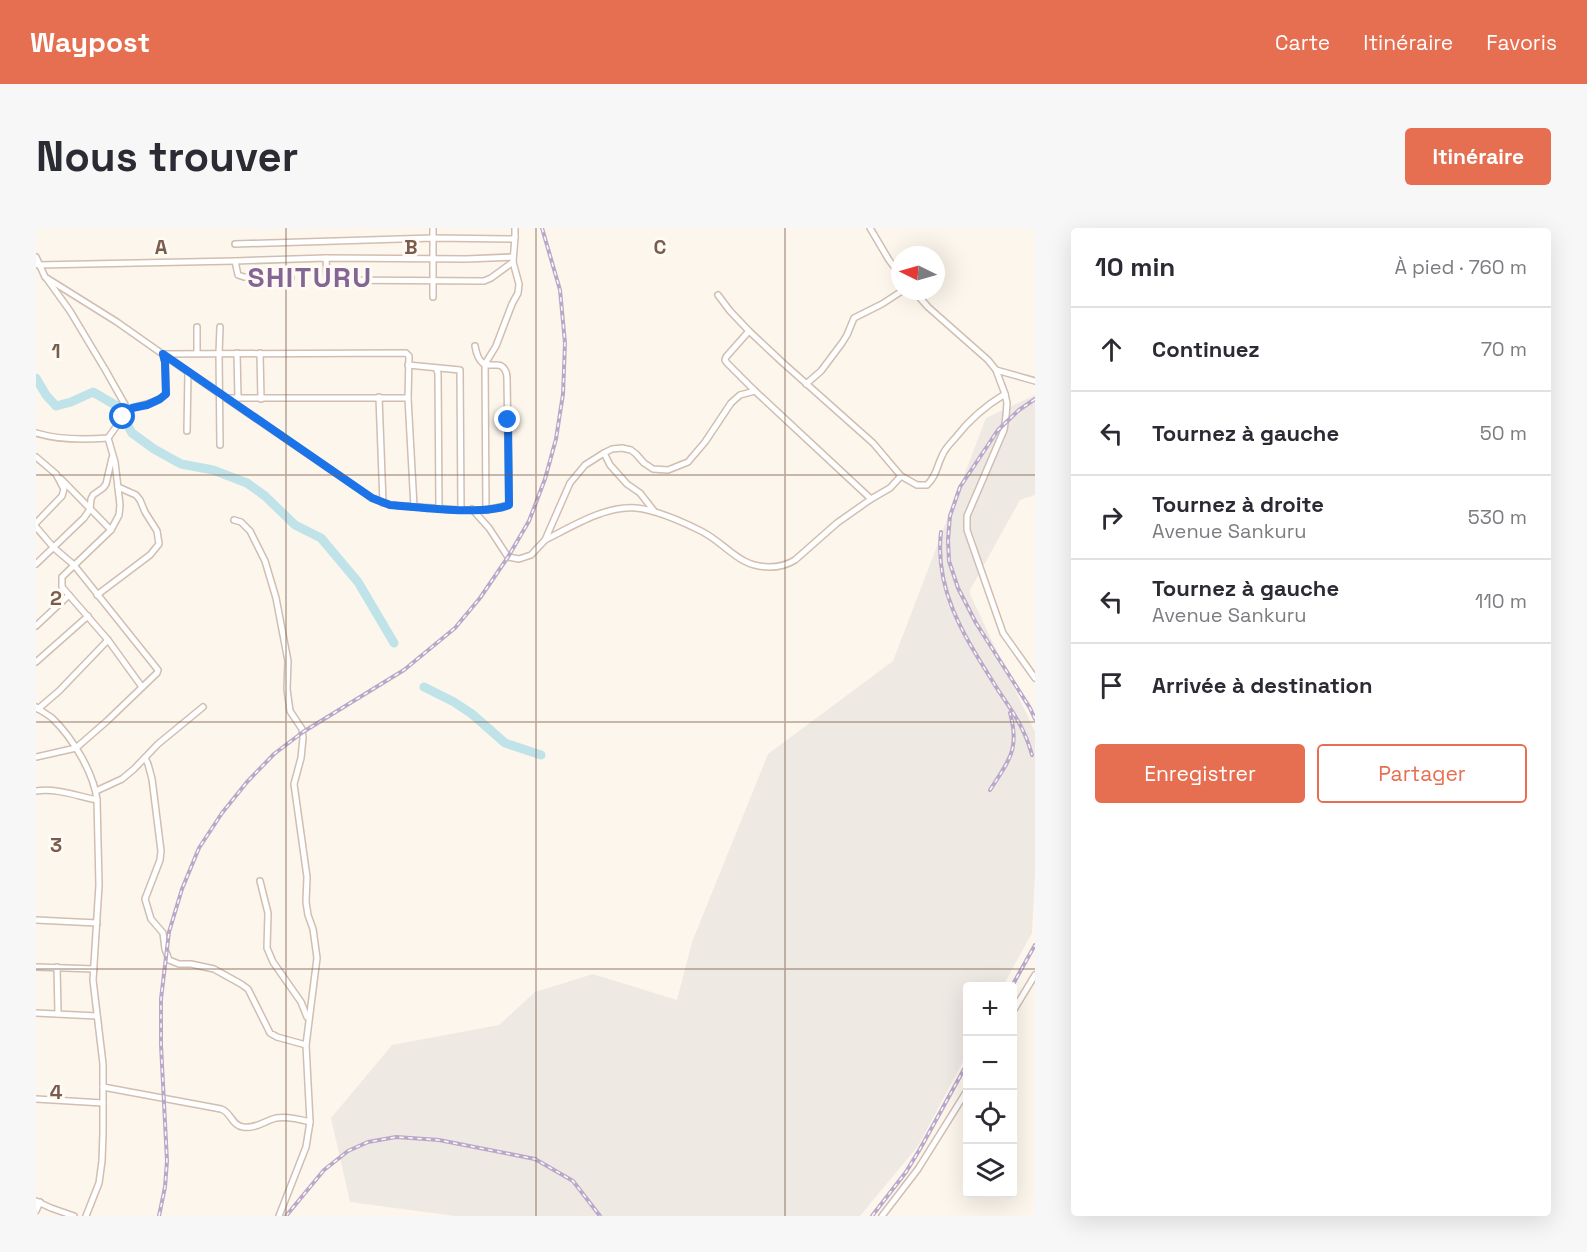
<!DOCTYPE html>
<html lang="fr">
<head>
<meta charset="utf-8">
<style>
  body { margin:0; font-family:"Space Grotesk",sans-serif; background:#f7f7f7; color:#2b2b33 }
  .controls { position:absolute; right:18px; bottom:18px; display:grid; overflow:hidden; border-radius:6px; box-shadow:0 6px 24px #0002 }
  .controls button { width:54px; height:54px; display:grid; place-items:center; padding:0; border:0; border-bottom:2px solid #e1e1e2; background:#fff; color:#2b2b33; font:30px sans-serif }
  .compass { position:absolute; left:855px; top:18px; width:54px; height:54px; border-radius:50%; background:#fff; box-shadow:0 6px 24px #0002; rotate:275deg }
  .stop { position:absolute; width:18px; height:18px; margin:-14px; border:4px solid #1a73e8; border-radius:50%; background:#fff }
  .stop.end { background:#1a73e8; border-color:#fff; box-shadow:0 2px 6px #0008 }
  .list { margin:0; padding:0; list-style:none }
  h2 { display:flex; justify-content:space-between; align-items:center; height:78px; margin:0; padding:0 24px; font-size:26px }
  h2 small { font-size:20px; font-weight:400; color:#7c7c81 }
  .list li { display:grid; grid-template-columns:39px 1fr auto; gap:18px; align-items:center; box-sizing:border-box; height:84px; padding:0 24px; border-top:2px solid #e1e1e2 }
  .list b { display:block; font-size:22px; white-space:nowrap }
  .list p { margin:0; font-size:20px; white-space:nowrap; color:#7c7c81 }
  .list em { font-size:20px; font-style:normal; color:#7c7c81 }
  .actions { display:flex; gap:12px; padding:18px 24px }
  .actions a { flex:1; padding:14px 0; border:2px solid #e76f51; border-radius:6px; text-align:center; font-size:21px; color:#e76f51 }
  .actions .main { background:#e76f51; color:#fff }
  .icon { flex:none; width:33px; height:33px; fill:none; stroke:currentColor; stroke-width:2; stroke-linecap:round; stroke-linejoin:round }
  .map { position:relative; flex:none; width:999px; height:988px; overflow:hidden; border-radius:6px }
  header { display:flex; align-items:center; gap:36px; box-sizing:border-box; height:84px; padding:0 30px; background:#e76f51; color:#fff }
  header strong { font-size:28px }
  nav { display:flex; gap:33px; margin-inline-start:auto; font-size:21px }
  .intro { display:flex; align-items:center; justify-content:space-between; box-sizing:border-box; height:144px; padding:0 36px }
  h1 { margin:0; font-size:42px }
  .button { padding:15px 27px; border-radius:6px; background:#e76f51; color:#fff; font-size:21px; font-weight:700 }
  main { display:flex; gap:36px; padding:0 36px }
  aside { flex:1; background:#fff; border-radius:6px; box-shadow:0 6px 24px #0002 }
  .map>svg:first-child { display:block }
</style>
</head>
<body>
<header>
<strong>Waypost</strong>
<nav><a>Carte</a><a>Itinéraire</a><a>Favoris</a></nav>
</header>
<div class="intro"><h1>Nous trouver</h1><a class="button">Itinéraire</a></div>
<main>
<div class="map">
<svg width="999" height="988" viewBox="0 0 999 988">
  <rect width="100%" height="100%" fill="#fdf6ec"/>
  <path fill="#efe9e4" d="M 999,167 L 999,267 L 984,272 L 934,362 L 934,366 L 999,504 L 999,645 L 996,705 L 967,758 L 932,758 L 931,826 L 882,918 L 824,988 L 419,988 L 314,974 L 295,890 L 356,817 L 463,797 L 499,764 L 557,746 L 641,772 L 656,714 L 732,526 L 857,433 L 950,190 Z"/>
  <g fill="none" stroke-linecap="round" stroke-linejoin="round">
    <g stroke="#bfe3e8" stroke-width="9">
      <path d="M 0,150 L 10,167 L 20,178 L 35,174 L 57,164 L 81,178 L 96,205 L 118,221 L 145,236 L 177,242 L 211,255 L 229,268 L 259,297 L 285,310 L 322,354 L 358,415"/>
      <path d="M 388,459 L 418,474 L 436,486 L 469,515 L 505,527"/>
    </g>
    <defs>
      <g id="minor">
        <path d="M 397,0 L 397,69"/>
        <path d="M 834,0 L 853,32 L 864,47"/>
        <path d="M 199,16 L 397,10 L 477,11 L 479,9 L 479,0"/>
        <path d="M 0,29 L 9,49 L 81,94 L 152,144 L 336,270 L 354,277 L 425,282 L 450,282 L 473,277 L 471,151 C 471,148 471,145 469,142 C 462,128 445,151 439,118"/>
        <path d="M 290,30 L 291,50 L 293,52 L 448,53 L 455,50 L 477,34"/>
        <path d="M 199,33 L 202,47 L 208,49 L 255,50"/>
        <path d="M 2,37 L 199,33 L 290,30 L 430,31 L 477,29"/>
        <path d="M 11,51 L 34,83 L 70,143 L 92,182"/>
        <path d="M 878,63 L 892,79 L 952,132 L 960,142 L 969,166 L 971,175 L 970,188 L 968,202 L 931,288 L 931,302 L 967,405 L 999,450"/>
        <path d="M 682,67 L 694,83 L 713,103 L 746,134 L 837,215 L 865,248 L 881,257 L 891,257 C 901,247 900,240 906,228 C 909,220 915,215 920,209 C 934,191 949,178 969,166"/>
        <path d="M 713,103 L 690,129 L 689,132 L 691,135 L 719,163 L 835,271"/>
        <path d="M 161,125 L 161,99"/>
        <path d="M 201,125 L 202,170"/>
        <path d="M 224,125 L 225,171"/>
        <path d="M 372,137 L 424,142 L 425,282"/>
        <path d="M 400,140 L 402,145 L 403,280"/>
        <path d="M 960,142 L 999,153"/>
        <path d="M 770,156 L 785,143 L 806,115 L 811,107 L 818,90 L 846,76 L 866,63"/>
        <path d="M 343,169 L 347,275"/>
        <path d="M 191,170 L 372,170"/>
        <path d="M 151,203 L 152,144"/>
        <path d="M 0,205 C 23,212 48,212 72,210 L 92,182 C 105,175 117,178 130,166 L 129,134 L 127,126 L 370,125 L 373,128 L 372,170 L 378,279"/>
        <path d="M 72,210 L 79,234 L 84,277 L 83,287 L 75,302 L 26,349 L 26,359 L 72,412 L 106,459"/>
        <path d="M 184,217 L 183,126 L 184,99"/>
        <path d="M 568,225 L 574,237 L 591,256 L 604,265 L 618,283"/>
        <path d="M 0,229 L 20,246 L 28,261 L 26,268 L 0,295"/>
        <path d="M 25,251 L 75,302"/>
        <path d="M 436,281 L 453,300 L 472,329 L 483,331 L 495,327 L 509,312 L 534,255 L 549,237 L 568,225 L 576,221 L 586,220 L 595,222 L 600,226 L 608,235 L 617,241 L 632,242 L 652,234 L 669,214 L 695,175 L 704,167 L 719,163"/>
        <path d="M 450,282 L 449,136 L 460,118 L 476,76 L 482,65 L 483,56 L 477,34 L 479,9"/>
        <path d="M 198,292 L 205,294 L 214,303 L 229,333 L 240,370 L 252,433 L 251,461 L 254,483 L 266,501 L 267,510 L 265,530 L 258,556 L 271,649 L 270,674 L 272,687 L 277,701 L 281,730 L 270,817 L 274,894 L 270,919 L 243,988"/>
        <path d="M 0,299 L 18,320 L 38,337 L 122,442 L 121,445 L 71,493 L 40,520 L 0,529"/>
        <path d="M 509,312 C 535,299 570,277 600,280 C 621,282 647,294 665,303 C 691,316 702,339 733,339 C 744,339 751,337 759,332 L 801,295 L 835,271 L 854,260 L 865,248"/>
        <path d="M 0,336 L 48,290 L 54,281 L 55,271 L 57,267 L 67,260 L 70,256 L 76,230"/>
        <path d="M 61,367 L 114,327 L 123,316 L 121,303 L 109,284 L 104,272 L 100,267 L 82,259"/>
        <path d="M 0,398 L 33,367"/>
        <path d="M 0,434 L 52,388"/>
        <path d="M 0,479 C 5,483 11,486 16,490 C 36,509 58,545 61,572 L 63,657 L 57,752 L 67,836 L 67,905 L 66,933 L 63,955 L 50,988"/>
        <path d="M 2,481 L 23,463 L 72,412"/>
        <path d="M 109,530 L 112,536 L 116,551 L 125,623 L 124,632 L 109,671 L 115,691 L 127,705 L 129,721 L 133,732 L 143,736 L 155,736 L 178,741 L 205,756 L 212,761 L 234,805 L 241,809 L 270,817"/>
        <path d="M 0,563 C 21,560 41,568 61,572"/>
        <path d="M 60,563 L 86,551 L 98,541 L 122,516 L 167,479"/>
        <path d="M 224,653 L 232,685 L 231,720 L 237,734 L 265,774 L 271,789"/>
        <path d="M 0,692 L 61,695"/>
        <path d="M 0,739 L 58,741"/>
        <path d="M 21,739 L 22,786"/>
        <path d="M 0,785 L 61,788"/>
        <path d="M 976,785 L 999,747"/>
        <path d="M 67,859 L 185,881 C 195,884 196,898 207,899 C 219,901 229,893 240,890 C 251,888 263,891 274,894"/>
        <path d="M 0,871 L 67,875"/>
        <path d="M 0,973 L 15,980 L 38,988"/>
        <path d="M 0,983 L 4,974"/>
        <path d="M 846,988 L 882,941 L 932,861"/>
      </g>
    </defs>
    <use href="#minor" stroke="#d1beb0" stroke-width="8"/>
    <use href="#minor" stroke="#fff" stroke-width="5"/>
    <defs>
      <g id="rail">
        <path d="M 999,171 L 983,182 L 962,202 L 924,259 L 914,288 L 912,312 L 913,333 L 922,360 L 940,395 L 994,480 L 999,491"/>
        <path d="M 905,304 C 898,365 931,412 962,462 C 977,484 989,501 996,527"/>
        <path d="M 954,562 C 973,532 984,522 974,485"/>
        <path d="M 976,758 L 999,717"/>
        <path d="M 123,988 L 129,959 L 131,933 L 125,817 L 125,771 L 133,704 L 146,661 L 163,620 L 186,585 L 211,554 L 238,526 L 267,504 L 368,442 L 419,400 L 444,370 L 472,329 L 493,293 L 509,251 L 520,211 L 527,166 L 529,115 L 524,62 L 506,0"/>
        <path d="M 250,988 L 288,942 L 312,923 L 332,914 L 360,909 L 403,912 L 499,931 L 537,953 L 564,988"/>
        <path d="M 836,988 L 870,944 L 884,921 L 932,834"/>
      </g>
    </defs>
    <use href="#rail" stroke="#b9a8c9" stroke-width="4"/>
    <use href="#rail" stroke="#fffaf3" stroke-width="1.5" stroke-dasharray="4.5" stroke-linecap="butt"/>
  </g>
  <g fill="none" stroke-linecap="round" stroke-linejoin="round">
    <path stroke="#1a73e8" stroke-width="8" d="M 87,189 L 96,180 L 111,177 L 124,171 L 130,166 L 129,134 L 127,126 L 336,270 L 354,277 C 384,279 446,288 473,277 L 472,192"/>
  </g>
  <path fill="none" stroke="#7a5c4d" stroke-width="1.5" stroke-opacity="0.55" d="M 250,0 L 250,988M 500,0 L 500,988M 749,0 L 749,988M 0,247 L 999,247M 0,494 L 999,494M 0,741 L 999,741"/>
  <g text-anchor="middle" stroke-width="6" stroke-linejoin="round" paint-order="stroke">
    <g font-size="28" font-weight="bold" letter-spacing="1.5" fill="#846695" stroke="#fffaf3">
      <text x="274" y="59">SHITURU</text>
    </g>
  </g>
  <g font-size="20" text-anchor="middle" font-weight="bold" fill="#7a5c4d" stroke="#fffaf3" stroke-width="6" stroke-linejoin="round" paint-order="stroke">
    <text x="125" y="26">A</text>
    <text x="375" y="26">B</text>
    <text x="624" y="26">C</text>
    <text x="20" y="130">1</text>
    <text x="20" y="377">2</text>
    <text x="20" y="624">3</text>
    <text x="20" y="871">4</text>
  </g>
</svg>
<div class="controls">
<button>+</button>
<button>−</button>
<button><svg class="icon" aria-label="locate" viewBox="0 0 24 24"><circle cx="12" cy="12" r="6"/><path d="M12 2v4M12 18v4M2 12h4M18 12h4"/></svg></button>
<button><svg class="icon" aria-label="layers" viewBox="0 0 24 24"><path d="M12 4l9 5-9 5-9-5zM3 14l9 5 9-5"/></svg></button>
</div>
<svg class="compass" viewBox="-18 -18 36 36"><path d="M0-13l5 13h-10z" fill="#e53935"/><path d="M0 13l5-13h-10z" fill="#7c7c81"/></svg>
<div class="stop" style="left:87px;top:189px"></div>
<div class="stop end" style="left:472px;top:192px"></div>
</div>
<aside>
<h2>10 min<small>À pied · 760 m</small></h2>
<ul class="list">
<li><svg class="icon" aria-label="ahead" viewBox="0 0 24 24"><path d="M12 20V5M6 11l6-6 6 6"/></svg><div><b>Continuez</b></div><em>70 m</em></li>
<li><svg class="icon" aria-label="left" viewBox="0 0 24 24"><path d="M17 20v-9H6M10 6l-5 5 5 5"/></svg><div><b>Tournez à gauche</b></div><em>50 m</em></li>
<li><svg class="icon" aria-label="right" viewBox="0 0 24 24"><path d="M7 20v-9h11M14 6l5 5-5 5"/></svg><div><b>Tournez à droite</b><p>Avenue Sankuru</p></div><em>530 m</em></li>
<li><svg class="icon" aria-label="left" viewBox="0 0 24 24"><path d="M17 20v-9H6M10 6l-5 5 5 5"/></svg><div><b>Tournez à gauche</b><p>Avenue Sankuru</p></div><em>110 m</em></li>
<li><svg class="icon" aria-label="arrive" viewBox="0 0 24 24"><path d="M6 21V4h12l-3 4 3 4H6"/></svg><div><b>Arrivée à destination</b></div></li>
</ul>
<div class="actions"><a class="main">Enregistrer</a><a>Partager</a></div>
</aside>
</main>
</body>
</html>
